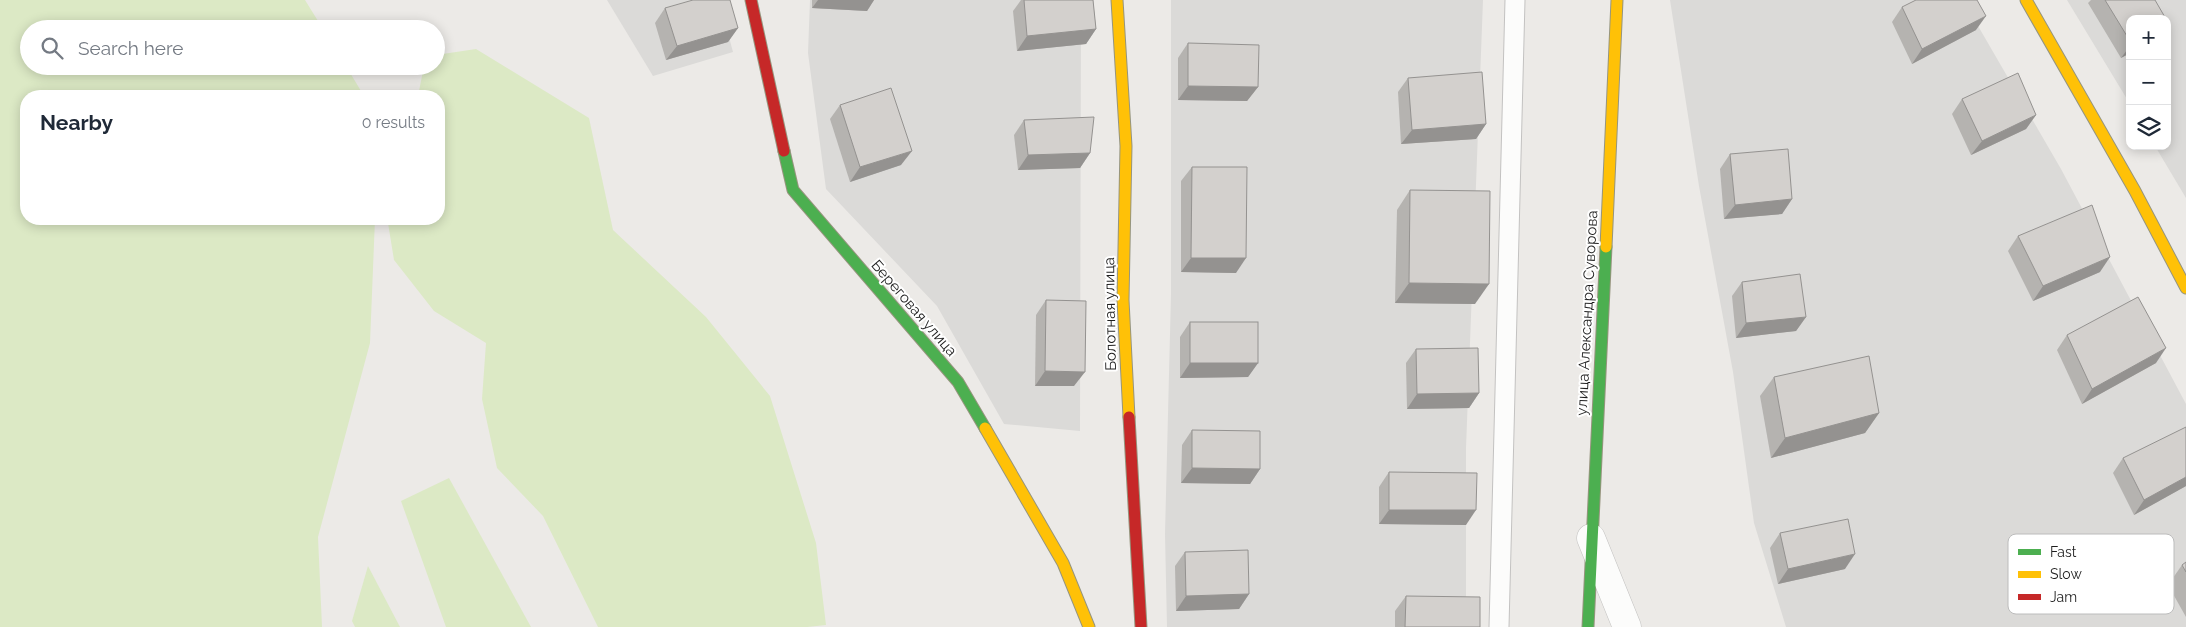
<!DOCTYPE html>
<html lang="en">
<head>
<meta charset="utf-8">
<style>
  body { margin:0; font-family:Raleway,sans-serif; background:#f2f2f3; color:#1f2937 }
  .controls { position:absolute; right:15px; top:15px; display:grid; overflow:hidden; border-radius:10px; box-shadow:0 2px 12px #0003 }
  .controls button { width:45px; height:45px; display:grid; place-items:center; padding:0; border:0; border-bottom:1px solid #e0e1e3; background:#fff; color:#1f2937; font:25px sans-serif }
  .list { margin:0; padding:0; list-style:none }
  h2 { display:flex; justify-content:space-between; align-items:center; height:65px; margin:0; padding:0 20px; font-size:21px }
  h2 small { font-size:16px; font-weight:400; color:#747a83 }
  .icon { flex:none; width:28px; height:28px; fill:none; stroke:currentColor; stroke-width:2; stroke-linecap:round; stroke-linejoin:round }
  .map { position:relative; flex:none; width:2186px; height:627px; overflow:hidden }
  .search { position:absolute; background:#fff; box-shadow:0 2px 12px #0003; left:20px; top:20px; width:425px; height:55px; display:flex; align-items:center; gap:12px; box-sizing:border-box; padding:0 18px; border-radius:28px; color:#747a83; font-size:19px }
  .panel { position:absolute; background:#fff; box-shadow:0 2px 12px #0003; left:20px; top:90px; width:425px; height:135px; border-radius:20px }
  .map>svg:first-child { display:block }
</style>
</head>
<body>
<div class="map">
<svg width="2186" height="627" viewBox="0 0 2186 627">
  <rect width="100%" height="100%" fill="#eceae7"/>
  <g fill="#dbdad8">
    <path d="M 607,0 L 719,0 L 733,52 L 653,76 Z"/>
    <path d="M 810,0 L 1081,0 L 1080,431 L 1004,424 L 937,306 L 826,189 L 808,53 Z"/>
    <path d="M 1171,0 L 1483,0 L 1466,448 L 1466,627 L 1167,627 L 1165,534 L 1171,294 Z"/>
    <path d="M 1670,0 L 1963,0 L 2061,169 L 2186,404 L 2186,627 L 1786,627 L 1754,523 L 1733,372 L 1699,186 Z"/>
    <path d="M 2067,0 L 2186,0 L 2186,198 L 2155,146 L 2167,146 L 2167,19 L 2130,19 L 2130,104 Z"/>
  </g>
  <g fill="#dce9c5">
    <path d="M 0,0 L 305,0 L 323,29 L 29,29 L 29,66 L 346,66 L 364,96 L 26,96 L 26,219 L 375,219 L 370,343 L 318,537 L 322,627 L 0,627 Z"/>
    <path d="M 476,49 L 589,118 L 613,230 L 706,317 L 770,396 L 816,543 L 826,625 L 807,627 L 598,627 L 543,516 L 497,468 L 482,399 L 486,343 L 434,311 L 394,260 L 388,223 L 388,219 L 439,219 L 439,96 L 418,96 L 424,66 L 436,66 L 436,55 Z"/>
    <path d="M 449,478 L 531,627 L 446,627 L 401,501 Z"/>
    <path d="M 368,566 L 400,627 L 355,627 L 352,621 Z"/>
  </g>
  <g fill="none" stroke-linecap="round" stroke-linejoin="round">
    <defs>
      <path id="lane" d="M 1499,627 L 1515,0"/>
      <path id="street" d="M 1591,538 L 1627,627"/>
      <g id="fast">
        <path d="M 784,151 L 793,190 L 958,382 L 985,428"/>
        <path d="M 1588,627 L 1606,247"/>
      </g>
      <g id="slow">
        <path d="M 1117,0 L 1126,146 L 1123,300 L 1129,417"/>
        <path d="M 2026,0 L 2135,191 L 2186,288"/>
        <path d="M 1606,247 L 1617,0"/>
        <path d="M 985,428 L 1063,563 L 1089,627"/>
      </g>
      <g id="jam">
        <path d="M 751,0 L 784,151"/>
        <path d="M 1129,417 L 1141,627"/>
      </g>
    </defs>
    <use href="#lane" stroke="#c3c2c1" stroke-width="21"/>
    <use href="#street" stroke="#c3c2c1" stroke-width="29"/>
    <use href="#fast" stroke="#96957e" stroke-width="13"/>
    <use href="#slow" stroke="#96957e" stroke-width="13"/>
    <use href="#jam" stroke="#96957e" stroke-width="13"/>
    <use href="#lane" stroke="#fcfcfb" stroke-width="19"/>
    <use href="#street" stroke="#fcfcfb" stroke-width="28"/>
    <use href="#fast" stroke="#4caf50" stroke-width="11"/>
    <use href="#slow" stroke="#ffc107" stroke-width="11"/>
    <use href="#jam" stroke="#c62828" stroke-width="11"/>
  </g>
  <g fill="#b5b3b0">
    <path d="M 812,0 L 874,0 L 867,11 L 812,8 Z"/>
    <path d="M 1021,0 L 1093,0 L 1096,29 L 1086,44 L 1017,51 L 1013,11 Z"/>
    <path d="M 2091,0 L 2155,0 L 2130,19 L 2130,53 L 2121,58 L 2088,3 Z"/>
    <path d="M 1902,7 L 1976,30 L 1912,64 L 1892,22 Z"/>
    <path d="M 665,8 L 738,28 L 728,42 L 666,60 L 655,23 Z"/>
    <path d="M 1188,43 L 1258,87 L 1247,101 L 1178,100 L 1178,58 Z"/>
    <path d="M 1408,78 L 1486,124 L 1476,139 L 1401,144 L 1398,92 Z"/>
    <path d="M 1962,99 L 2036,115 L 2026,129 L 1971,155 L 1952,114 Z"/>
    <path d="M 840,105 L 901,165 L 850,182 L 830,119 Z"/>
    <path d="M 1024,120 L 1090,153 L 1080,168 L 1018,170 L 1014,135 Z"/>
    <path d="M 1730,154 L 1792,199 L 1782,214 L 1724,219 L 1720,169 Z"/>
    <path d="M 1192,167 L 1236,273 L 1181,272 L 1181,181 Z"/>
    <path d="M 1410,190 L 1475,304 L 1395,303 L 1397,210 Z"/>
    <path d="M 2018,236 L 2100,272 L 2033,301 L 2008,251 Z"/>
    <path d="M 1742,282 L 1806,317 L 1796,331 L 1736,338 L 1732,296 Z"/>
    <path d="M 1046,300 L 1074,386 L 1035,386 L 1036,315 Z"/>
    <path d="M 1190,322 L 1258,363 L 1248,377 L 1180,378 L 1180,337 Z"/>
    <path d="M 2067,335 L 2156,363 L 2082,404 L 2057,350 Z"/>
    <path d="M 1416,349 L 1479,393 L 1469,408 L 1407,409 L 1406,363 Z"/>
    <path d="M 1774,377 L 1879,413 L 1865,433 L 1771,458 L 1760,396 Z"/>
    <path d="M 1192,430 L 1260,469 L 1250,484 L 1181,483 L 1182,445 Z"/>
    <path d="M 2123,458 L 2186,486 L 2134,515 L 2113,473 Z"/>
    <path d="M 1389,472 L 1466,525 L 1379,524 L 1379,487 Z"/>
    <path d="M 1780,533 L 1845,569 L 1778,584 L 1770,548 Z"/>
    <path d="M 1185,552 L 1249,594 L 1239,609 L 1176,611 L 1175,566 Z"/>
    <path d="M 2186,562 L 2186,617 L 2168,585 L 2182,565 Z"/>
    <path d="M 1406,596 L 1480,627 L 1395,627 L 1395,611 Z"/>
  </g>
  <g fill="#949290">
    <path d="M 818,0 L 874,0 L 867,11 L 812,8 Z"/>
    <path d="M 1986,16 L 1976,30 L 1912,64 L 1922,49 Z"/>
    <path d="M 738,28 L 728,42 L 666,60 L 677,46 Z"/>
    <path d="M 1096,29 L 1086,44 L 1017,51 L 1027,36 Z"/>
    <path d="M 2130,46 L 2130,53 L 2121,58 Z"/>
    <path d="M 1188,86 L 1258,87 L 1247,101 L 1178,100 Z"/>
    <path d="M 2036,115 L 2026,129 L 1971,155 L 1982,141 Z"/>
    <path d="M 1486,124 L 1476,139 L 1401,144 L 1412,130 Z"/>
    <path d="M 912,151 L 901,165 L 850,182 L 860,167 Z"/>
    <path d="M 1090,153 L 1080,168 L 1018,170 L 1028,155 Z"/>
    <path d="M 1792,199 L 1782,214 L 1724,219 L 1735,205 Z"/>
    <path d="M 2110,257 L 2100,272 L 2033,301 L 2043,286 Z"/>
    <path d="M 1191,258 L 1246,258 L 1236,273 L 1181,272 Z"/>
    <path d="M 1409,283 L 1489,284 L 1475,304 L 1395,303 Z"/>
    <path d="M 1806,317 L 1796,331 L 1736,338 L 1746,323 Z"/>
    <path d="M 2166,348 L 2156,363 L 2082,404 L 2092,389 Z"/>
    <path d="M 1190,363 L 1258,363 L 1248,377 L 1180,378 Z"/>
    <path d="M 1045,371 L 1085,372 L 1074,386 L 1035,386 Z"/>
    <path d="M 1479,393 L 1469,408 L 1407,409 L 1417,394 Z"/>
    <path d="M 1879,413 L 1865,433 L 1771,458 L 1785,438 Z"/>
    <path d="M 1192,468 L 1260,469 L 1250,484 L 1181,483 Z"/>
    <path d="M 2186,477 L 2186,486 L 2134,515 L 2144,500 Z"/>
    <path d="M 1389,510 L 1476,510 L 1466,525 L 1379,524 Z"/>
    <path d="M 1855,554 L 1845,569 L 1778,584 L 1788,569 Z"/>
    <path d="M 1249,594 L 1239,609 L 1176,611 L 1186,596 Z"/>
  </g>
  <g fill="#d3d0cd" stroke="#949290">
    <path d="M 693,0 L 730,0 L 738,28 L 677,46 L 665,8 Z"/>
    <path d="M 1024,0 L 1093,0 L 1096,29 L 1027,36 Z"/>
    <path d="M 1916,0 L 1977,0 L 1986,16 L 1922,49 L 1902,7 Z"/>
    <path d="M 2105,0 L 2155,0 L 2166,19 L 2130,19 L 2130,41 Z"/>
    <path d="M 1188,43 L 1259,45 L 1258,87 L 1188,86 Z"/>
    <path d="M 1482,72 L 1486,124 L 1412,130 L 1408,78 Z"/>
    <path d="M 2018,73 L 2036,115 L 1982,141 L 1962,99 Z"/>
    <path d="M 891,88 L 912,151 L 860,167 L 840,105 Z"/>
    <path d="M 1094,117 L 1090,153 L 1028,155 L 1024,120 Z"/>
    <path d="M 1788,149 L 1792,199 L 1735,205 L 1730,154 Z"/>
    <path d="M 1192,167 L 1247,167 L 1246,258 L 1191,258 Z"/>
    <path d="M 1410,190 L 1490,191 L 1489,284 L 1409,283 Z"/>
    <path d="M 2092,205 L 2110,257 L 2043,286 L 2018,236 Z"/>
    <path d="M 1800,274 L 1806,317 L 1746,323 L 1742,282 Z"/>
    <path d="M 2138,297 L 2166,348 L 2092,389 L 2067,335 Z"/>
    <path d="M 1046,300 L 1086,301 L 1085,372 L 1045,371 Z"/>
    <rect x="1190" y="322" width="68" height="41"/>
    <path d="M 1478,348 L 1479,393 L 1417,394 L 1416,349 Z"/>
    <path d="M 1869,356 L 1879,413 L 1785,438 L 1774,377 Z"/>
    <path d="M 2186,427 L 2186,477 L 2144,500 L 2123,458 Z"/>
    <path d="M 1192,430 L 1260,431 L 1260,469 L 1192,468 Z"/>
    <path d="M 1389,472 L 1477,473 L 1476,510 L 1389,510 Z"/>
    <path d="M 1848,519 L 1855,554 L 1788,569 L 1780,533 Z"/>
    <path d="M 1248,550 L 1249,594 L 1186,596 L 1185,552 Z"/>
    <path d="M 2186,562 L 2186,572 L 2182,565 Z"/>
    <path d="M 1406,596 L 1480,597 L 1480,627 L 1405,627 Z"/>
  </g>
  <g text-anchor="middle" stroke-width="4" stroke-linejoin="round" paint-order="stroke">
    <g font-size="15" fill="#1e1e1e" stroke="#fff">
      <text transform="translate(914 308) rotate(49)" y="5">Береговая улица</text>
      <text transform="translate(1587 313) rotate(-87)" y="5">улица Александра Суворова</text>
      <text transform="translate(1110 314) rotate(-91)" y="5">Болотная улица</text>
    </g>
  </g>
  <rect x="2008" y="534" width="166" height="80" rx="8" fill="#fff" stroke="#bcbcbc" stroke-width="1"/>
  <rect x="2018" y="549" width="23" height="6" fill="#4caf50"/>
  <rect x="2018" y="571" width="23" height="7" fill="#ffc107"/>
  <rect x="2018" y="594" width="23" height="6" fill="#c62828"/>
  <g font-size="14" fill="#1e1e1e">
    <text x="2050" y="557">Fast</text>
    <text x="2050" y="579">Slow</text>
    <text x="2050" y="602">Jam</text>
  </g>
</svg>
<div class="controls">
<button>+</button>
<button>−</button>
<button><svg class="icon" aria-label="layers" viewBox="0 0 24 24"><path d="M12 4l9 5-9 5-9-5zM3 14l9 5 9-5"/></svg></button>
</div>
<div class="search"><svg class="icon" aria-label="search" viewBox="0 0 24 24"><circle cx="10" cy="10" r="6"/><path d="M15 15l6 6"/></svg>Search here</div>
<section class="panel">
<h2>Nearby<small>0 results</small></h2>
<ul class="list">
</ul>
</section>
</div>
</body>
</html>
